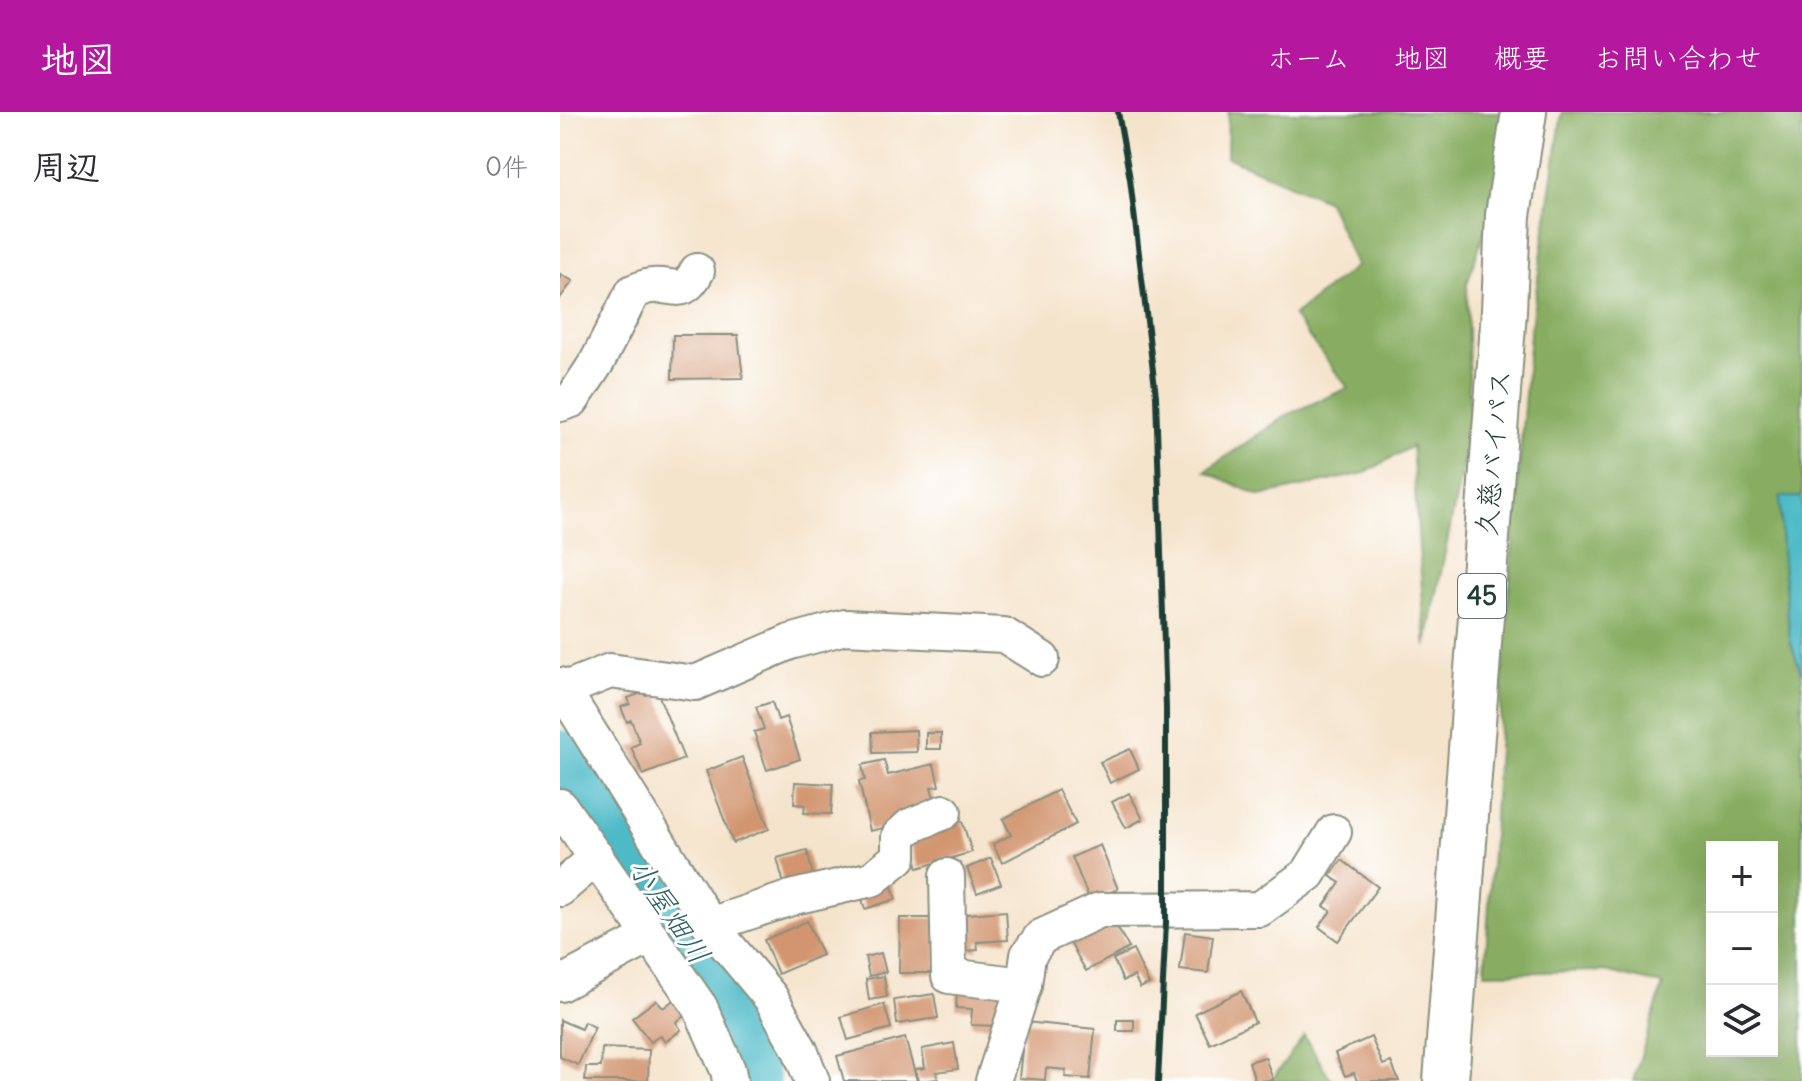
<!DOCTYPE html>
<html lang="ja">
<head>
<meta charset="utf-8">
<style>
  body { margin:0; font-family:Delius,"Klee One",sans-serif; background:#f7f7f7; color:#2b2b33 }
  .controls { position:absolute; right:24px; bottom:24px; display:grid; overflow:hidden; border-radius:0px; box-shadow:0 8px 32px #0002 }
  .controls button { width:72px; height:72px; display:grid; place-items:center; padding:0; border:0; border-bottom:2px solid #e1e1e2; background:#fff; color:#2b2b33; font:40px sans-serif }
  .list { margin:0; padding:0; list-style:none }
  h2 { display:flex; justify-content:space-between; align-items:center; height:104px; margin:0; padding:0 32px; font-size:34px }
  h2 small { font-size:26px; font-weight:400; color:#7c7c81 }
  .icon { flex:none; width:44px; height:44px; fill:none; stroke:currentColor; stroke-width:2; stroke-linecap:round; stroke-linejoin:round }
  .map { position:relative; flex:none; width:1242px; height:969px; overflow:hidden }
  header { display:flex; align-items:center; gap:48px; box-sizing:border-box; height:112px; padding:0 40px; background:#b5179e; color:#fff }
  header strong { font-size:38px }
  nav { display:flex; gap:44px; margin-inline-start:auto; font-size:28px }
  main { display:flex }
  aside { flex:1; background:#fff }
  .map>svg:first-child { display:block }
</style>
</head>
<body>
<header>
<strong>地図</strong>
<nav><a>ホーム</a><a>地図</a><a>概要</a><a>お問い合わせ</a></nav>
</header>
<main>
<aside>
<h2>周辺<small>0件</small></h2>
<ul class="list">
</ul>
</aside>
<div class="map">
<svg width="1242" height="969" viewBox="0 0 1242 969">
  <rect width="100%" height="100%" fill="#fff"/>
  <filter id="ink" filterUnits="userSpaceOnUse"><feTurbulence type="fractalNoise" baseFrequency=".0125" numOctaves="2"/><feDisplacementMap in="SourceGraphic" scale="16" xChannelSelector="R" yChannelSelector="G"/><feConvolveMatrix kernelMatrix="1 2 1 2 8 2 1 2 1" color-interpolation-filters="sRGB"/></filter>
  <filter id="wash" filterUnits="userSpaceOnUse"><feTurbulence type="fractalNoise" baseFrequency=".006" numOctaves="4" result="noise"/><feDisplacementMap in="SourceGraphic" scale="32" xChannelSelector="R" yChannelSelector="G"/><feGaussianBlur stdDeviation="1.8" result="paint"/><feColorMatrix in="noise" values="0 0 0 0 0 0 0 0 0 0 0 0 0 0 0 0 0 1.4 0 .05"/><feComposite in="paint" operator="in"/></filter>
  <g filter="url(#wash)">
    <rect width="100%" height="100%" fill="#f5e4cc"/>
    <g fill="#88ad62" stroke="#54754b" stroke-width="2" fill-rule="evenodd">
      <path d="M 668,0 L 944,0 L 938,79 L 907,172 L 910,316 L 866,535 L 852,334 L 805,361 L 700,384 L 645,359 L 727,303 L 788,276 L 733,204 L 796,154 L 768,89 L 667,45 Z"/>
      <path d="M 1002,0 L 1242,0 L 1242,385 L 1220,385 L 1222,438 L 1230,528 L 1242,563 L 1242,969 L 1073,969 L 1103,873 L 1046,859 L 925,861 L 943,551 L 970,222 ZM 1152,735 L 1212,735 L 1212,939 L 1152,939 Z"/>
      <path d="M 744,924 L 772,969 L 711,969 Z"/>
    </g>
    <path fill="#4dbac7" stroke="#367c7e" stroke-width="2" d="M 1220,385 L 1242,385 L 1242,563 L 1230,528 L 1222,438 Z"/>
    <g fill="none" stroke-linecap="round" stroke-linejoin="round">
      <path stroke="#4dbac7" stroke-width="42" d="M 0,639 L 136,835 L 195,943 L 199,969"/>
    </g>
    <g id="blocks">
      <g fill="#d29570">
        <path d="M 0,162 L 13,169 L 0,186 Z"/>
        <path d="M 113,223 L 178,223 L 183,266 L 112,267 Z"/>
        <path d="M 97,579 L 124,647 L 83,663 L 71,635 L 80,631 L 71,608 L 67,610 L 61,595 L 70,592 L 68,586 L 84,580 L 85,583 Z"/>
        <path d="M 212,590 L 218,608 L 226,605 L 240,647 L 207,658 L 194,620 L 204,617 L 196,595 Z"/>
        <path d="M 356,618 L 357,640 L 313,641 L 312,620 Z"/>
        <rect x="366" y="621" width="15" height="16"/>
        <path d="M 570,637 L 579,657 L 550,671 L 540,650 Z"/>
        <path d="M 182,645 L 209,717 L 173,731 L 146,659 Z"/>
        <path d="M 324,648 L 328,663 L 374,652 L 379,674 L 371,675 L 376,693 L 339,701 L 341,712 L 310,719 L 299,669 L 305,668 L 302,653 Z"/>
        <path d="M 235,670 L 273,672 L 271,702 L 244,701 L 245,693 L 234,692 Z"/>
        <path d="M 498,678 L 516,712 L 442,751 L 433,732 L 451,723 L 443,707 Z"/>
        <path d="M 569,681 L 583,707 L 566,716 L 552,690 Z"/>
        <path d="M 402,709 L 412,740 L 358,756 L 349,725 Z"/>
        <path d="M 540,733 L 558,777 L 530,789 L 512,745 Z"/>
        <path d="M 247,738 L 253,764 L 224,772 L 217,746 Z"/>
        <path d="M 431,746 L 441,772 L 417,781 L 407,756 Z"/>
        <path d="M 782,748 L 818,775 L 778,829 L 759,815 L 771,799 L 764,794 L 780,771 L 770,764 Z"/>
        <path d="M 331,771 L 336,787 L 305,797 L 300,780 Z"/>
        <path d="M 446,799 L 448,828 L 417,830 L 418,838 L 397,840 L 394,803 Z"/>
        <path d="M 340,806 L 377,806 L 376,861 L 339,861 Z"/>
        <path d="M 552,806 L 569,836 L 526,859 L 509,829 Z"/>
        <path d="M 247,809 L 262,843 L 218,862 L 204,828 Z"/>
        <path d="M 625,820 L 653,824 L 648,861 L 620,858 Z"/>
        <path d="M 573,838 L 589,872 L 580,876 L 574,864 L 563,869 L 553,847 Z"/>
        <path d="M 321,841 L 326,860 L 309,864 L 305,845 Z"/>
        <path d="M 324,864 L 327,885 L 309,888 L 306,867 Z"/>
        <path d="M 397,879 L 448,881 L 439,914 L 411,913 L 412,897 L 396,896 Z"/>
        <path d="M 681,879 L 695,910 L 650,932 L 635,901 Z"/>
        <path d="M 374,882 L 378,906 L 337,912 L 334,888 Z"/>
        <path d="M 115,887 L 127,902 L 116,910 L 121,918 L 105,930 L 100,923 L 91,930 L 72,906 L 96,888 L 103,896 Z"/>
        <path d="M 324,892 L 331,916 L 288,928 L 281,905 Z"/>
        <path d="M 0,908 L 21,917 L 24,910 L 35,915 L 18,953 L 0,945 Z"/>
        <rect x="557" y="908" width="17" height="11"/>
        <path d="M 465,910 L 535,917 L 530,967 L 505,965 L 506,958 L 486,956 L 485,968 L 459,966 Z"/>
        <path d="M 811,925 L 823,953 L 831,950 L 839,969 L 797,969 L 794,961 L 785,964 L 775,941 Z"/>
        <path d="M 345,926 L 357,969 L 284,969 L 277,944 Z"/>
        <path d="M 394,931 L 398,957 L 376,960 L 378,967 L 358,969 L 355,957 L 365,956 L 362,937 Z"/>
        <path d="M 42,936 L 89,938 L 88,969 L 25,969 L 26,955 L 41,955 Z"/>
        <path d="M 705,945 L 713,968 L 695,969 L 689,950 Z"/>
      </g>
    </g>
  </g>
  <g filter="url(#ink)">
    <use href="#blocks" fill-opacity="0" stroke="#8a9080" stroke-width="2"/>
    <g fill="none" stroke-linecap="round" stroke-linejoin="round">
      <defs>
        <g id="minor">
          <path d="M 0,292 L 12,288 L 37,250 L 73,180 C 79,178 86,174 92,174 C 116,172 123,186 137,159"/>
          <path d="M 0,573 L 150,813 L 211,886 L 240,938 L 252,969"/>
          <path d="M 3,578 L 50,559 L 135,571 L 230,530 L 285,515 L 444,523 L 482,547"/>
          <path d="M 0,694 L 140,895 L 168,958 L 170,969"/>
          <path d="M 387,764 L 389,864 L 464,873"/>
          <path d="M 0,777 L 37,745"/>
          <path d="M 150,813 L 234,785 L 312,767 L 339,745 L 339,724 L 350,714 L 384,700"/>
          <path d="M 0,872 L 91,824"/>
          <path d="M 433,969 L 464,873 L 468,843 L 481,825 L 540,798 L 700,797 L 748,762 L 774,720"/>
        </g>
        <path id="highway" d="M 886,969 L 944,199 L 948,103 L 964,0"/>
      </defs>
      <use href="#minor" stroke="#8a9080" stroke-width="38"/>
      <use href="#highway" stroke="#8a9080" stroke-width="48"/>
      <use href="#minor" stroke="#fff" stroke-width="34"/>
      <use href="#highway" stroke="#fff" stroke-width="44"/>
      <path stroke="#1f3d34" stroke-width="6" d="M 558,0 L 570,67 L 596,284 L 606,596 L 606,810 L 598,969"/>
    </g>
  </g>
  <g text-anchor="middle" stroke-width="6" stroke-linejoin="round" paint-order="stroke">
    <rect fill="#fff" stroke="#627771" stroke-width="2" x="898" y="462" width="48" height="44" rx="6"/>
    <g font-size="26" font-weight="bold" fill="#1f3d34">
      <text x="922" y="493">45</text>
    </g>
    <g font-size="28" fill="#1f3d34" stroke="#fff">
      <text transform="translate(933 341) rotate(-85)" y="10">久慈バイパス</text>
    </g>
    <g font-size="30" font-style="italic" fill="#2d6260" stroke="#fff">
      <text transform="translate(109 799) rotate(56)" y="10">小屋畑川</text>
    </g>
  </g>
</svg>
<div class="controls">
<button>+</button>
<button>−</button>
<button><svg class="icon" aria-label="layers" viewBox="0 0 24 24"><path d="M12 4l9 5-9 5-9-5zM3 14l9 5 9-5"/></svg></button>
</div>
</div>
</main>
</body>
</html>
